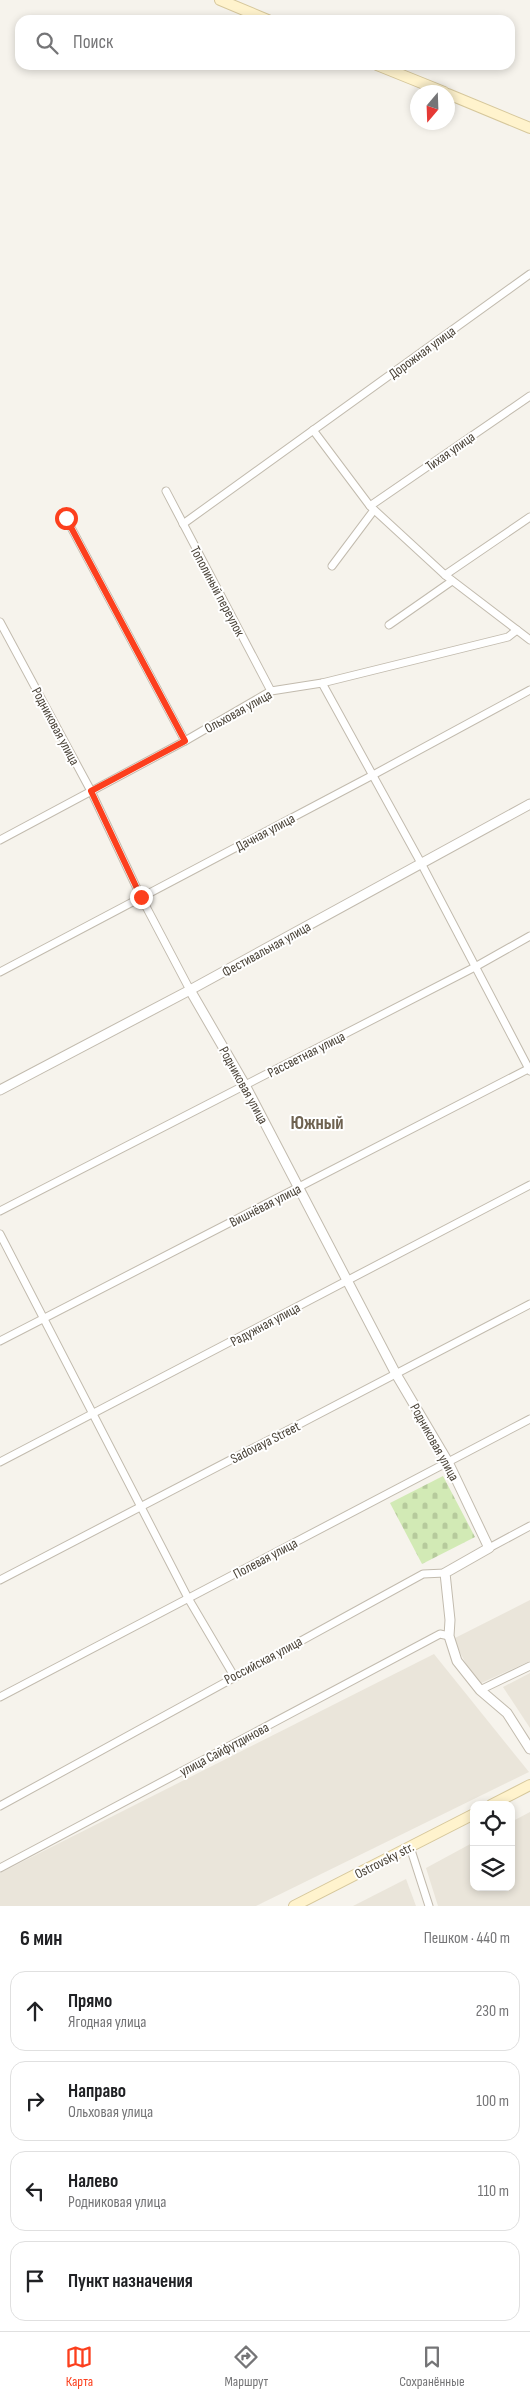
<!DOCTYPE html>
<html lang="ru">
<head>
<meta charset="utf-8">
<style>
  body { margin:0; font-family:"Sofia Sans Condensed",sans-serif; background:#f2f2f2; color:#202124 }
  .controls { position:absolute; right:15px; bottom:15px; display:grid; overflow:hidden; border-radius:10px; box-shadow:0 2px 8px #0003 }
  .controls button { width:45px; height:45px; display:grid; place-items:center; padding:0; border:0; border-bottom:1px solid #e0e0e0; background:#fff; color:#202124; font:25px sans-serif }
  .compass { position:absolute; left:410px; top:85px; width:45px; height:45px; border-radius:50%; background:#fff; box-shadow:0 2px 8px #0003; rotate:199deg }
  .stop { position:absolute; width:15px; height:15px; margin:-11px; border:4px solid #fc3f1d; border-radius:50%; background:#fff }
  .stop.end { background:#fc3f1d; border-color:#fff; box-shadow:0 1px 5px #0008 }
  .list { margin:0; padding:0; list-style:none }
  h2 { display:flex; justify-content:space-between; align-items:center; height:65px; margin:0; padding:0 20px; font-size:21px }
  h2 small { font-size:16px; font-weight:400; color:#757577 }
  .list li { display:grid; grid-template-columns:32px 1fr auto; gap:15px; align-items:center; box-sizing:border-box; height:80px; margin:0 10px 10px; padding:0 10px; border:1px solid #e0e0e0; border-radius:15px }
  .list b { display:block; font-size:19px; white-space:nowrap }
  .list p { margin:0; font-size:16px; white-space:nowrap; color:#757577 }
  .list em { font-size:16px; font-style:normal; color:#757577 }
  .icon { flex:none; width:28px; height:28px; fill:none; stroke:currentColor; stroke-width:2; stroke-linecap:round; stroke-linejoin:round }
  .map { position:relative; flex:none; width:530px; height:1906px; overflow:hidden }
  .search { position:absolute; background:#fff; box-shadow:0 2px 8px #0003; left:15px; right:15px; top:15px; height:55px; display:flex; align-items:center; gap:12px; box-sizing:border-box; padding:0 18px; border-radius:15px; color:#757577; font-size:19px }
  .sheet { height:425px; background:#fff }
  nav { display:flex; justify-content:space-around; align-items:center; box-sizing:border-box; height:70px; border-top:1px solid #e0e0e0; background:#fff; font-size:14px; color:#757577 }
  nav a { display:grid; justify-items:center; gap:2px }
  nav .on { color:#fc3f1d }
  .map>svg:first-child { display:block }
</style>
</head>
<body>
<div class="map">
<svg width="530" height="1906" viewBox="0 0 530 1906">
  <defs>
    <pattern id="cemetery-stones" width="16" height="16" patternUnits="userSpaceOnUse" patternTransform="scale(1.25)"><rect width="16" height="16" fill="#d2eab5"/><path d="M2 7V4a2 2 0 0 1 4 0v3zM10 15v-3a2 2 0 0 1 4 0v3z" fill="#b6ca9c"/></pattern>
  </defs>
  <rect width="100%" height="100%" fill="#f6f3ec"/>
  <g fill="#eae5da">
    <path d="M 530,1600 L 530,1661 L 477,1685 L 453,1639 Z"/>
    <path d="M 434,1654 L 529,1772 L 256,1906 L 0,1906 L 0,1873 Z"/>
    <path d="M 530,1673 L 530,1728 L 503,1687 Z"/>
    <path d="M 530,1812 L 530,1906 L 438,1906 L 426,1868 L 474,1842 L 474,1887 L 511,1887 L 511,1822 Z"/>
    <path d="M 406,1879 L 416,1906 L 353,1906 Z"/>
  </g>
  <path fill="url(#cemetery-stones)" d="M 443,1476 L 475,1537 L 422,1564 L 390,1503 Z"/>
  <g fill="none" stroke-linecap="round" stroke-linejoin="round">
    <defs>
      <g id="minor">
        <path d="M 313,430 L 370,506 L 445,575 L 530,640"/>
        <path d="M 166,491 L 271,691"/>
        <path d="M 370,506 L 530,396"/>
        <path d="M 66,518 L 185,741"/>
        <path d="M 183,524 L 530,274"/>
        <path d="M 332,566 L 374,510"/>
        <path d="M 445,575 L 530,517"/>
        <path d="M 0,622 L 91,791 L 141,897 L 190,990"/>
        <path d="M 389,625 L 452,581"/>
        <path d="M 322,683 L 421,863 L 530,1071"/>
        <path d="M 0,840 L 185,741 L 271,691 L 322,683 L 508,637 L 517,630"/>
        <path d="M 0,972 L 373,775 L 530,690"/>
        <path d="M 0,1211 L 475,967 L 530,936"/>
        <path d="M 0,1234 L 188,1598 L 234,1676"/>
        <path d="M 0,1341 L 530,1068"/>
        <path d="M 0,1462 L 530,1185"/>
        <path d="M 489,1548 L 530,1526"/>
        <path d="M 0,1580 L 530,1304"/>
        <path d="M 480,1690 L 530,1666"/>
        <path d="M 0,1697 L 530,1419"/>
        <path d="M 0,1806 L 423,1574 L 445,1573"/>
        <path d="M 410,1847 L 429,1906"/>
        <path d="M 0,1868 L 440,1634 L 449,1636"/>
      </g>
      <g id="tertiary">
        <path d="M 190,990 L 245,1085 L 396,1374 L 448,1462 L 489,1548 L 445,1573 L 450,1620 L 449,1636 L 457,1661 L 480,1690 L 507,1713 L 530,1749"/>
        <path d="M 0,1090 L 190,990 L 530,804"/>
      </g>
      <g id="secondary">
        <path d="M 220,0 L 268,20"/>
        <path d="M 377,65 L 444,92"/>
        <path d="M 448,94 L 530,128"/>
        <path d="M 491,1805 L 530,1785"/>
        <path d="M 294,1906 L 474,1814"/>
      </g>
    </defs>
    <use href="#minor" stroke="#c2bbae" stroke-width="9"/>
    <use href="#tertiary" stroke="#c2bbae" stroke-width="11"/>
    <use href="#secondary" stroke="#d6c79b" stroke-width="12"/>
    <use href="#minor" stroke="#fff" stroke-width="7"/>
    <use href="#tertiary" stroke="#fff" stroke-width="9"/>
    <use href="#secondary" stroke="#fff3cd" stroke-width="10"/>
  </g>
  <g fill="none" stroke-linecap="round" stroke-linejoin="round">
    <path stroke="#fc3f1d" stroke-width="6" d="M 66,518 L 185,741 L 91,791 L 141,897"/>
  </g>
  <g text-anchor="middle" stroke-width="4" stroke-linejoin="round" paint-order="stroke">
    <g font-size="14" fill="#4b4439" stroke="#fff">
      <text transform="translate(422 352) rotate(-36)" y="5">Дорожная улица</text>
      <text transform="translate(450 451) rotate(-35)" y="5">Тихая улица</text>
      <text transform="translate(218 591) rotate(62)" y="5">Тополиный переулок</text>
      <text transform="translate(238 711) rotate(-29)" y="5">Ольховая улица</text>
      <text transform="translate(56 726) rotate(62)" y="5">Родниковая улица</text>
      <text transform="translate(265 832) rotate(-28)" y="5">Дачная улица</text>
      <text transform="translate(266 949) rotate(-29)" y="5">Фестивальная улица</text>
      <text transform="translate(306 1054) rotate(-27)" y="5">Рассветная улица</text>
      <text transform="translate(244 1085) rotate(61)" y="5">Родниковая улица</text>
      <text transform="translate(265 1205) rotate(-27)" y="5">Вишнёвая улица</text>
      <text transform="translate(265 1324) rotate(-28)" y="5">Радужная улица</text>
      <text transform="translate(265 1442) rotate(-27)" y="5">Sadovaya Street</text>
      <text transform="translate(435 1442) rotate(61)" y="5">Родниковая улица</text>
      <text transform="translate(265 1558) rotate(-28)" y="5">Полевая улица</text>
      <text transform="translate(263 1660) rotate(-28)" y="5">Российская улица</text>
      <text transform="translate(224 1749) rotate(-28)" y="5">улица Сайфутдинова</text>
      <text transform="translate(384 1860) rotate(-27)" y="5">Ostrovsky str.</text>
    </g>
    <g font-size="19" font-weight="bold" fill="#6e6250" stroke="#fff">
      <text x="317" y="1129">Южный</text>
    </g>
  </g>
</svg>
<div class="controls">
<button><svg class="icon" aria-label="locate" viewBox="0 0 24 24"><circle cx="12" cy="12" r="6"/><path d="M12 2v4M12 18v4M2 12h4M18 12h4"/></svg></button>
<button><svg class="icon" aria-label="layers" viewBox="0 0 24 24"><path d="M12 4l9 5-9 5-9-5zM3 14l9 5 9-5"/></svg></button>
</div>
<svg class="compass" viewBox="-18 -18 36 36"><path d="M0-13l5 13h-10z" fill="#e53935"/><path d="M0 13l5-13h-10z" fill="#757577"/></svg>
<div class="stop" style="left:66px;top:518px"></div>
<div class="stop end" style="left:141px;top:897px"></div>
<div class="search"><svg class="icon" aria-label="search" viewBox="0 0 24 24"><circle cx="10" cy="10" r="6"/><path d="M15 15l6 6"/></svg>Поиск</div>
</div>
<section class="sheet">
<h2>6 мин<small>Пешком · 440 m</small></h2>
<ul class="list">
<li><svg class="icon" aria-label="ahead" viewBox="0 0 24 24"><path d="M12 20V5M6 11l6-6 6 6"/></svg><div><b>Прямо</b><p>Ягодная улица</p></div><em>230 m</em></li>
<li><svg class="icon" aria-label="right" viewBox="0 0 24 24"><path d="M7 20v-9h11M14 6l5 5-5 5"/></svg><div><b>Направо</b><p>Ольховая улица</p></div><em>100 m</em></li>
<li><svg class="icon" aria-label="left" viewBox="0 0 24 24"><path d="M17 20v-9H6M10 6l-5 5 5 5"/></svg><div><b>Налево</b><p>Родниковая улица</p></div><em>110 m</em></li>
<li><svg class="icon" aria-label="arrive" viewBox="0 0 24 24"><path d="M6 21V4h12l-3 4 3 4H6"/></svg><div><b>Пункт назначения</b></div></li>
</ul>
</section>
<nav>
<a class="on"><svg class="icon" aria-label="map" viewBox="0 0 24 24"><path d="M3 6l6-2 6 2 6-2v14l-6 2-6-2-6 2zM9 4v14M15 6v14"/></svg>Карта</a>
<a><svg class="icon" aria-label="directions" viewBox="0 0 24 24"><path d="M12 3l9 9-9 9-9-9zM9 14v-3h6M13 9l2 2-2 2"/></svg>Маршрут</a>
<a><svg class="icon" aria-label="saved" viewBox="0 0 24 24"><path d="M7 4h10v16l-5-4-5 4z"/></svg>Сохранённые</a>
</nav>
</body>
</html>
